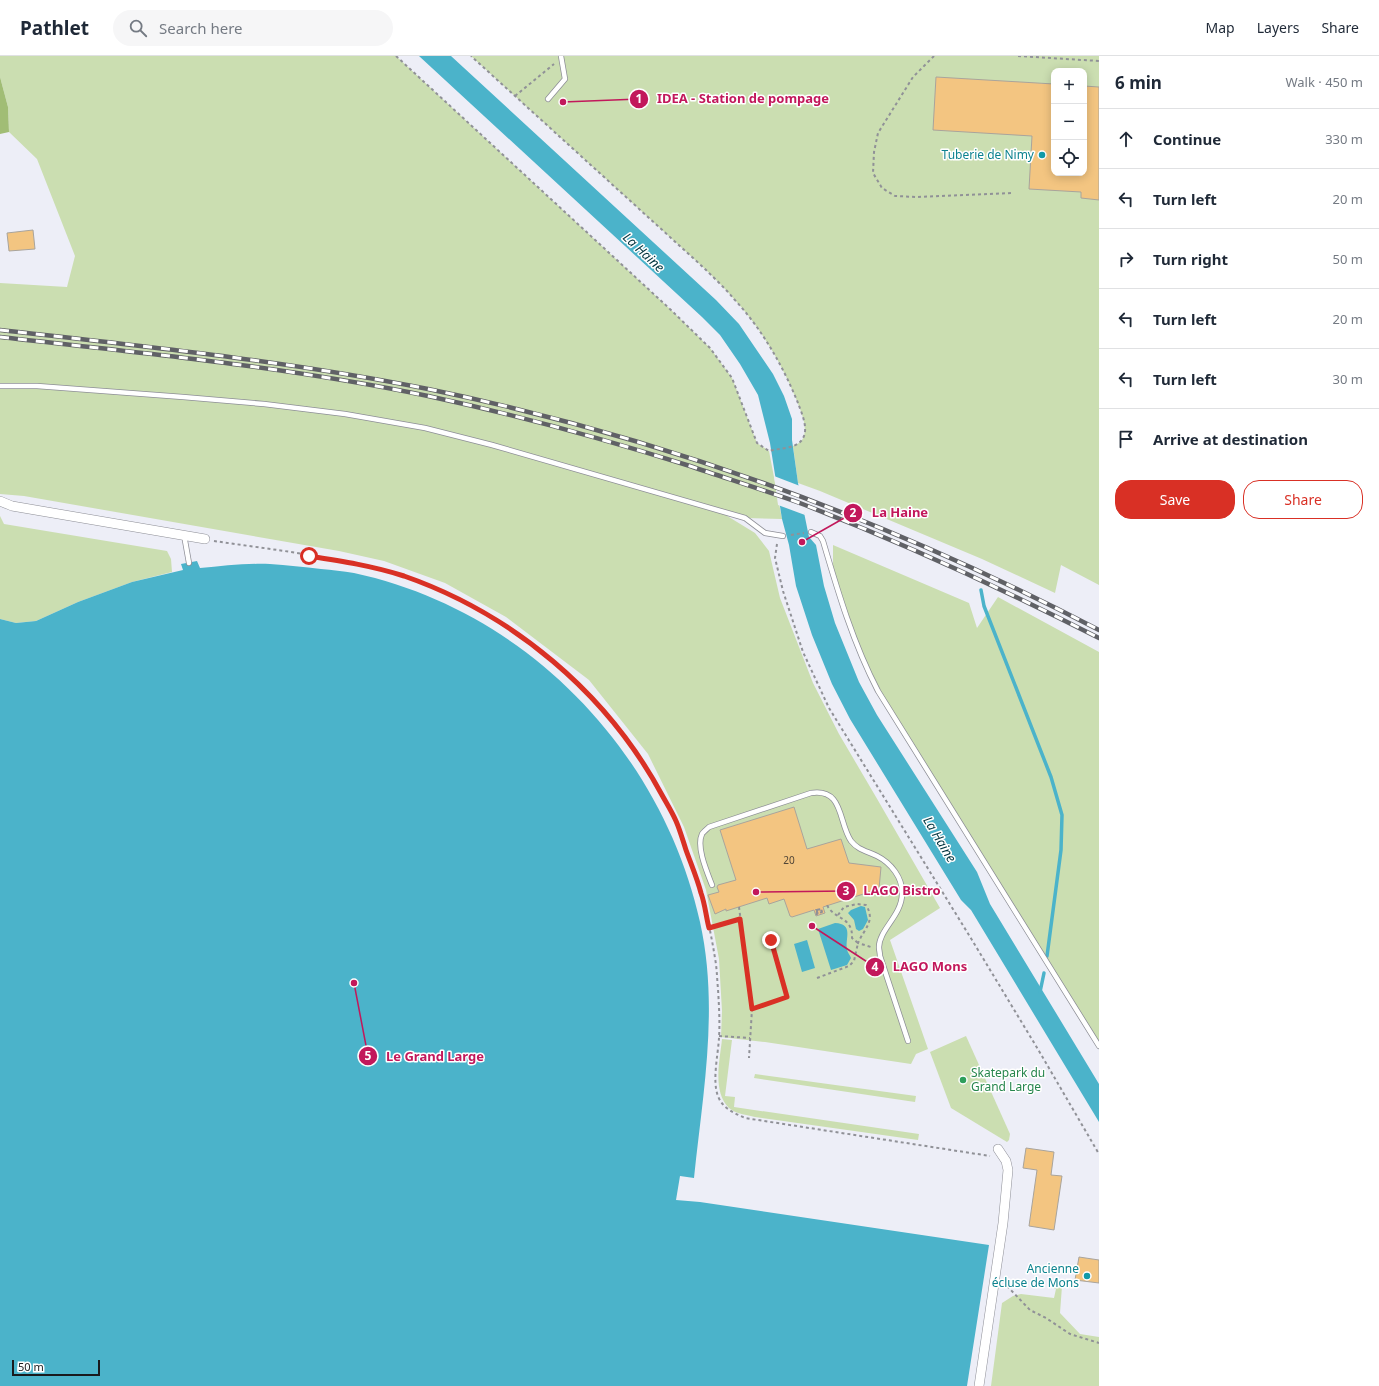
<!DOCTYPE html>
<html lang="en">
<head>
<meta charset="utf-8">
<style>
  body { margin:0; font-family:"Noto Sans",sans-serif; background:#f6f6f7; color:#1f2937 }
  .controls { position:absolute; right:12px; top:12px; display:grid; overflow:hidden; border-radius:8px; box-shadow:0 2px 10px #0003 }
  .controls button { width:36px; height:36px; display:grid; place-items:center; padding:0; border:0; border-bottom:1px solid #e0e1e3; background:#fff; color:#1f2937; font:20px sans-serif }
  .scale { position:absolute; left:12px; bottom:10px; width:88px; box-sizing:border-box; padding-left:4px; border:2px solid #191a1d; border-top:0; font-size:11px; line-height:14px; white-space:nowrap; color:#191a1d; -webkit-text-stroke:3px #fff; paint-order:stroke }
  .stop { position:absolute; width:12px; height:12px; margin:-9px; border:3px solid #d93025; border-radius:50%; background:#fff }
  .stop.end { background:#d93025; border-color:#fff; box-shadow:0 1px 4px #0008 }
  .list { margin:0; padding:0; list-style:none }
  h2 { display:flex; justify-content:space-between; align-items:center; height:52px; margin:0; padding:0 16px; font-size:17px }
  h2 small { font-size:13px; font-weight:400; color:#747a83 }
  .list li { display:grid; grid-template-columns:26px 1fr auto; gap:12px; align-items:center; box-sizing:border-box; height:60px; padding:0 16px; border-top:1px solid #e0e1e3 }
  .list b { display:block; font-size:15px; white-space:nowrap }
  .list em { font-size:13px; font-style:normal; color:#747a83 }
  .actions { display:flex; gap:8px; padding:12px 16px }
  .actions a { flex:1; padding:9px 0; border:1px solid #d93025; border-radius:16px; text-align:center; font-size:14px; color:#d93025 }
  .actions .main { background:#d93025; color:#fff }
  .icon { flex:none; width:22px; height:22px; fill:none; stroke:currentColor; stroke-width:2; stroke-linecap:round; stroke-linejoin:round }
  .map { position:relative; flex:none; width:1099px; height:1330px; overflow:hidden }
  header { display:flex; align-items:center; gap:24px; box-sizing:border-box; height:56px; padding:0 20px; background:#fff; border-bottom:1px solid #e0e1e3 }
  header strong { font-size:19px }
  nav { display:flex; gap:22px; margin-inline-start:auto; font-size:14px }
  .search { width:280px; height:36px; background:#f6f6f7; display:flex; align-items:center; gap:10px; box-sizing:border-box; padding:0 14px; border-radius:22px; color:#747a83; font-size:15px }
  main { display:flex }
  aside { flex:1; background:#fff }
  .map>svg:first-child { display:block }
</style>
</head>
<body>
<header>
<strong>Pathlet</strong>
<div class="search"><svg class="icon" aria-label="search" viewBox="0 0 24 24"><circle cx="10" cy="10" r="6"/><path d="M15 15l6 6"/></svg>Search here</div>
<nav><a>Map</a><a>Layers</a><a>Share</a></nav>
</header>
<main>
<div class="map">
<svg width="1099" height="1330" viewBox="0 0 1099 1330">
  <rect width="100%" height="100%" fill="#edeef7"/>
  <g fill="#cbdeb1" fill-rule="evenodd">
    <path d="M 0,0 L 396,0 L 671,254 L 710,292 L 732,322 L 757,387 L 769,395 L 782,463 L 745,462 L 701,450 L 724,458 L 755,477 L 769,495 L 780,542 L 813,627 L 839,678 L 876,741 L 940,852 L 890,884 L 928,993 L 916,998 L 911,1008 L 765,986 L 721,981 L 722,955 L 719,903 L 706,834 L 684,771 L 648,698 L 589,624 L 506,561 L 445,527 L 384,505 L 339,495 L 24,440 L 0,438 L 0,227 L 67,231 L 75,200 L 37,103 L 9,76 L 8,51 L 0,21 Z"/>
    <path d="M 471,0 L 1099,0 L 1099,529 L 1061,509 L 1055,537 L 982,503 L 820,435 L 798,427 L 793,390 C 798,388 802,386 804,380 C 807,368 801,356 797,345 C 782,308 761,272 734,243 C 725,232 714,222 704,212 ZM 1054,15 L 1084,15 L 1084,117 L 1054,117 Z"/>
    <path d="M 0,460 L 4,468 L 167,495 L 171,503 L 172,516 L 132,526 L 78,546 L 36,565 L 16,567 L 0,563 Z"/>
    <path d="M 833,489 L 969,547 L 977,572 L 998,541 L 1099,596 L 1099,990 L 867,614 L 833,517 Z"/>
    <path d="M 966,980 L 1010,1078 L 1009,1084 L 1007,1086 L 951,1052 L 930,996 Z"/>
    <path d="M 722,983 L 732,984 L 725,1040 L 735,1041 L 734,1051 L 919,1078 L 918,1084 L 755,1061 C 747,1059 736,1058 729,1052 C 712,1035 720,1004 722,983 Z"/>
    <path d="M 755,1018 L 916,1040 L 915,1046 L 754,1022 Z"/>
    <path d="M 1049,1227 L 1062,1230 L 1060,1257 L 1080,1278 L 1099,1281 L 1099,1330 L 991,1330 L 1002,1247 L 1013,1240 L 1021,1238 L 1054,1242 L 1056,1233 L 1048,1230 Z"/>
  </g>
  <path fill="#a1bd75" d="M 0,21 L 8,51 L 9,76 L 0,78 Z"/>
  <g fill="#4bb3ca">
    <path d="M 419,0 L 451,0 L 716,244 L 739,268 L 773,318 L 784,340 L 792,363 L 792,384 L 798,427 L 809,481 L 816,489 L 824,530 L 835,567 L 859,626 L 877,659 L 977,816 L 990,848 L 1099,1028 L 1099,1066 L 971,854 L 961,844 L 850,663 L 832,628 L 812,579 L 796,530 L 789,489 L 782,463 L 770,387 L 758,339 L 740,308 L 720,279 L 702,261 Z"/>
    <path d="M 197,505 L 200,512 C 223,510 247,507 270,508 C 287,509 304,511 321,513 C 332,514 343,515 354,517 C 526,554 662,695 700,866 C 719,951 703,1037 694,1122 L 680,1120 L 676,1144 L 700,1146 L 989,1189 L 967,1330 L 0,1330 L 0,563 L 16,567 L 36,565 L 78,546 L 132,526 L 183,514 L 181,508 Z"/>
    <path d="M 861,850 L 865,851 L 868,864 L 863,873 L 859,875 L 856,873 L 854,864 L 848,857 L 851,854 Z"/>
    <path d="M 835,867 C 854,868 845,882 847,893 C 847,896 850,899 851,902 L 847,909 L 831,914 L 818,873 Z"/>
    <path d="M 807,884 L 815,912 L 802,916 L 794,888 Z"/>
  </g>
  <path fill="#edeef7" d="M 774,420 L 800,430 L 805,459 L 778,449 Z"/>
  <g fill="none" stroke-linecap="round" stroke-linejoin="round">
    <g stroke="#4bb3ca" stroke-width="3.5">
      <path d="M 981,534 L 984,550 L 1051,721 L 1062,759 L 1061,794 L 1047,900"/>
      <path d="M 1040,936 L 1044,917"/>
    </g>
  </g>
  <g fill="#f3c581" stroke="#a9a49c">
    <path d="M 936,21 L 1054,28 L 1054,117 L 1084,117 L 1084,30 L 1099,31 L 1099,144 L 1081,142 L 1081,136 L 1029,133 L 1032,80 L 933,74 Z"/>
    <path d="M 33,174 L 35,193 L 9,195 L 7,177 Z"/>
    <path d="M 794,751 L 807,793 L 841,783 L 849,807 L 881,811 L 879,833 L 823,851 L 825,857 L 816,860 L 814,854 L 792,861 L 790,860 L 784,843 L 769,848 L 767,842 L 726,855 L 726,853 L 715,858 L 708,839 L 719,836 L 717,831 L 718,829 L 736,824 L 720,774 Z"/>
    <path d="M 1026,1092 L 1054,1096 L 1051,1119 L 1062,1120 L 1054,1174 L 1029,1170 L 1037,1114 L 1023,1112 Z"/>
    <path d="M 1079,1201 L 1099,1204 L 1099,1227 L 1075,1224 Z"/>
  </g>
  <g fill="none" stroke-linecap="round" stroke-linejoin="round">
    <defs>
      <g id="service">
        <path d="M 548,43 L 565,23 L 561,0"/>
        <path d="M 0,330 L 37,330 L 183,341 L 264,348 L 345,358 L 425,372 L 492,389 L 745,462 L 765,477 L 783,480"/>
        <path d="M 811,476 L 820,480 L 823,485 C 838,536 853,587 878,635 L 1099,990"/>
        <path d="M 184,479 L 189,507"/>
        <path d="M 712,829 C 707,816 696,791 702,778 C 703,776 707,773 709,771 L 811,737 C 844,732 838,766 851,785 C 858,794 867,795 877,800 C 891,807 903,822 902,838 C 902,859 879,874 879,891 C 879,894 880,897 880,900 L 908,985"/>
      </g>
      <g id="minor">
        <path d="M 0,445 L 12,450 L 205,483"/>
        <path d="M 979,1330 L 1003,1167 L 1008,1114 L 1006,1105 L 998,1093"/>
      </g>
    </defs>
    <use href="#service" stroke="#8d8e96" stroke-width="6"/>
    <use href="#minor" stroke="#8d8e96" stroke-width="10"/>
    <g stroke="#909197" stroke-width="2" stroke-dasharray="3 3" stroke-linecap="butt">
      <path d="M 396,0 L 671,254 L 710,292 L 732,322 L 757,387 L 769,395 C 779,392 794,393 801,385 C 810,375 802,358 798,347 C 783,310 762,273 734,243 C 725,232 714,222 704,212 L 471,0"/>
      <path d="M 934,0 L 913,21 L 878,77 L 874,96 L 873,117 L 882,132 L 895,140 L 917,141 L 1012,137"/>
      <path d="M 1018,0 L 1099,5"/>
      <path d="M 515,40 L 554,8"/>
      <path d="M 791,479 L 804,477"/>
      <path d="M 214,485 C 275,494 342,501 402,520 C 433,529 463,544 491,560 C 516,574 537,592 558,611 C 580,630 600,649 618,671 C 671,736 702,820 715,902 C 717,913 717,923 718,933 C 719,950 720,966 719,982 C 718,999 712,1025 718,1040 C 722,1052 734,1057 745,1062 L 990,1100"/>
      <path d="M 777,488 L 775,502 L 783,535 L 803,596 L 829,652 L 972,884 L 1039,995 L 1099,1098"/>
      <path d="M 739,851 L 752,953 L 749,1002"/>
      <path d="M 817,854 L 817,857 L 822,856 L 821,853 L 816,854 L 817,857 L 822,856 L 821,853 L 816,854 L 817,859"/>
      <path d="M 838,859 L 844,851 L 857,848 L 866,849 C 876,865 864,873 858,887 L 871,891"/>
      <path d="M 709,872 L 741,863"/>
      <path d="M 817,922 L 849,910 L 854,905 L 858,887 L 852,882 C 853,860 834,864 827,849"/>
      <path d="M 752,953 L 787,941 L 771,884"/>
      <path d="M 719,980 L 750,982"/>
      <path d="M 1007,1230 L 1030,1254 L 1046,1262 L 1070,1278 L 1099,1287"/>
    </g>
    <use href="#service" stroke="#fff" stroke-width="4.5"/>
    <use href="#minor" stroke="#fff" stroke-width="9"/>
    <defs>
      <g id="rail">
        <path d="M 0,274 C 143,290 287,305 428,333 C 662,381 888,464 1099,574"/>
        <path d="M 0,281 C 143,297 287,311 428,340 C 517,359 604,383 690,410 C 728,423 767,435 805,449 C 905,488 1003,533 1099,582"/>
      </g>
    </defs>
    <use href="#rail" stroke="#606166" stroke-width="4.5"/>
    <use href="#rail" stroke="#fff" stroke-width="3" stroke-dasharray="9" stroke-linecap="butt"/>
  </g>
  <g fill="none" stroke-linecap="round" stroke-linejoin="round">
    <path stroke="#d93025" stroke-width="5" d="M 309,500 C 341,505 373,510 404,520 C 513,558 607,637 662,739 C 667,748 672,756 676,765 C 680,774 683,785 686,794 C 691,808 697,822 701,837 C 705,848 706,860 709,872 L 740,863 L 752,953 L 787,941 L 771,884"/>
  </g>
  <g fill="#0f9aa8" stroke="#fff" stroke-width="1.5">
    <circle cx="1042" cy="99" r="4"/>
    <circle cx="1087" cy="1220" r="4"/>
  </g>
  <circle fill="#2e9e5b" stroke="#fff" stroke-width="1.5" cx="963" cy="1024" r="4"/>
  <g text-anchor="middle" stroke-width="3" stroke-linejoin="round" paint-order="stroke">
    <g font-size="10" fill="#504536">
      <text x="789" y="808">20</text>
    </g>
    <g font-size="12" fill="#0d838f" stroke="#fff" text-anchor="end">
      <text x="1034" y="103">Tuberie de Nimy</text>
      <text x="1079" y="1217">Ancienne<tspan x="1079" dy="14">écluse de Mons</tspan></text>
    </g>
    <g font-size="12" fill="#27864d" stroke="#fff" text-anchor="start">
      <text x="971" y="1021">Skatepark du<tspan x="971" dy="14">Grand Large</tspan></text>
    </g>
    <g font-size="13" font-style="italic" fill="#01343e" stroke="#fff">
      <text transform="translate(644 196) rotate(43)" y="5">La Haine</text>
      <text transform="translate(940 783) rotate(59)" y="5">La Haine</text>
    </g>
  </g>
  <path fill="none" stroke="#c2185b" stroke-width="1.5" d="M563 46L639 43M802 486L853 457M756 836L846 835M812 870L875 911M354 927L368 1000"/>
  <g fill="#c2185b" stroke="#fff" stroke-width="1.5">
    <circle cx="563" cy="46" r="4"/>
    <circle cx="802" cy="486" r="4"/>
    <circle cx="756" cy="836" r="4"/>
    <circle cx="812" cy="870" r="4"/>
    <circle cx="354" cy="927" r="4"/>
    <circle cx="639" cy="43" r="10"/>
    <circle cx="853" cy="457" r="10"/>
    <circle cx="846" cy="835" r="10"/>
    <circle cx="875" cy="911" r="10"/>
    <circle cx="368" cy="1000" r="10"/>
  </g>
  <g font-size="12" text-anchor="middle" font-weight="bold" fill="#fff">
    <text x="639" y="47">1</text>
    <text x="853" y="461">2</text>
    <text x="846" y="839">3</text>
    <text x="875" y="915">4</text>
    <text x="368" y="1004">5</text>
  </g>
  <g font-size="13" text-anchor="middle" font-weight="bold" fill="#c2185b" stroke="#fff" stroke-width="3" stroke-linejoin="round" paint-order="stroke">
    <text x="743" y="47">IDEA - Station de pompage</text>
    <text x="900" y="461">La Haine</text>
    <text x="902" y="839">LAGO Bistro</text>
    <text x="930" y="915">LAGO Mons</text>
    <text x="435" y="1005">Le Grand Large</text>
  </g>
</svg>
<div class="controls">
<button>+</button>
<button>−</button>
<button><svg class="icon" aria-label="locate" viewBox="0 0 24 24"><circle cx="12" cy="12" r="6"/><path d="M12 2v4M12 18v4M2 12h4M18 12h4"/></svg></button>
</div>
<div class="scale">50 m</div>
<div class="stop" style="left:309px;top:500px"></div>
<div class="stop end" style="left:771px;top:884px"></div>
</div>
<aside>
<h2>6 min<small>Walk · 450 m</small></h2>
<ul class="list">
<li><svg class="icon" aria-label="ahead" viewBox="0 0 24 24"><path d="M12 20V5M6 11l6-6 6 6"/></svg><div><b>Continue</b></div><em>330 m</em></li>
<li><svg class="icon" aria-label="left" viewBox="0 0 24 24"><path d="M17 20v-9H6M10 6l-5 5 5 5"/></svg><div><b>Turn left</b></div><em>20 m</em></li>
<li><svg class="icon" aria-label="right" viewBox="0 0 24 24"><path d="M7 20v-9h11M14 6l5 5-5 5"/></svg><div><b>Turn right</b></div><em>50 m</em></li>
<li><svg class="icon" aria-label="left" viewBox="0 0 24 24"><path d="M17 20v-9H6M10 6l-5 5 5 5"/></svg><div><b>Turn left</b></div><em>20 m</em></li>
<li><svg class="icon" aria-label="left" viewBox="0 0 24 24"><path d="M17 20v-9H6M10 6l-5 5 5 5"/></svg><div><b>Turn left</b></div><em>30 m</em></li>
<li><svg class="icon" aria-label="arrive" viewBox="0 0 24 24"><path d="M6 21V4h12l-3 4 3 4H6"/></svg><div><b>Arrive at destination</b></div></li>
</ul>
<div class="actions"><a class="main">Save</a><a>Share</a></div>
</aside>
</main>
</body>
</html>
